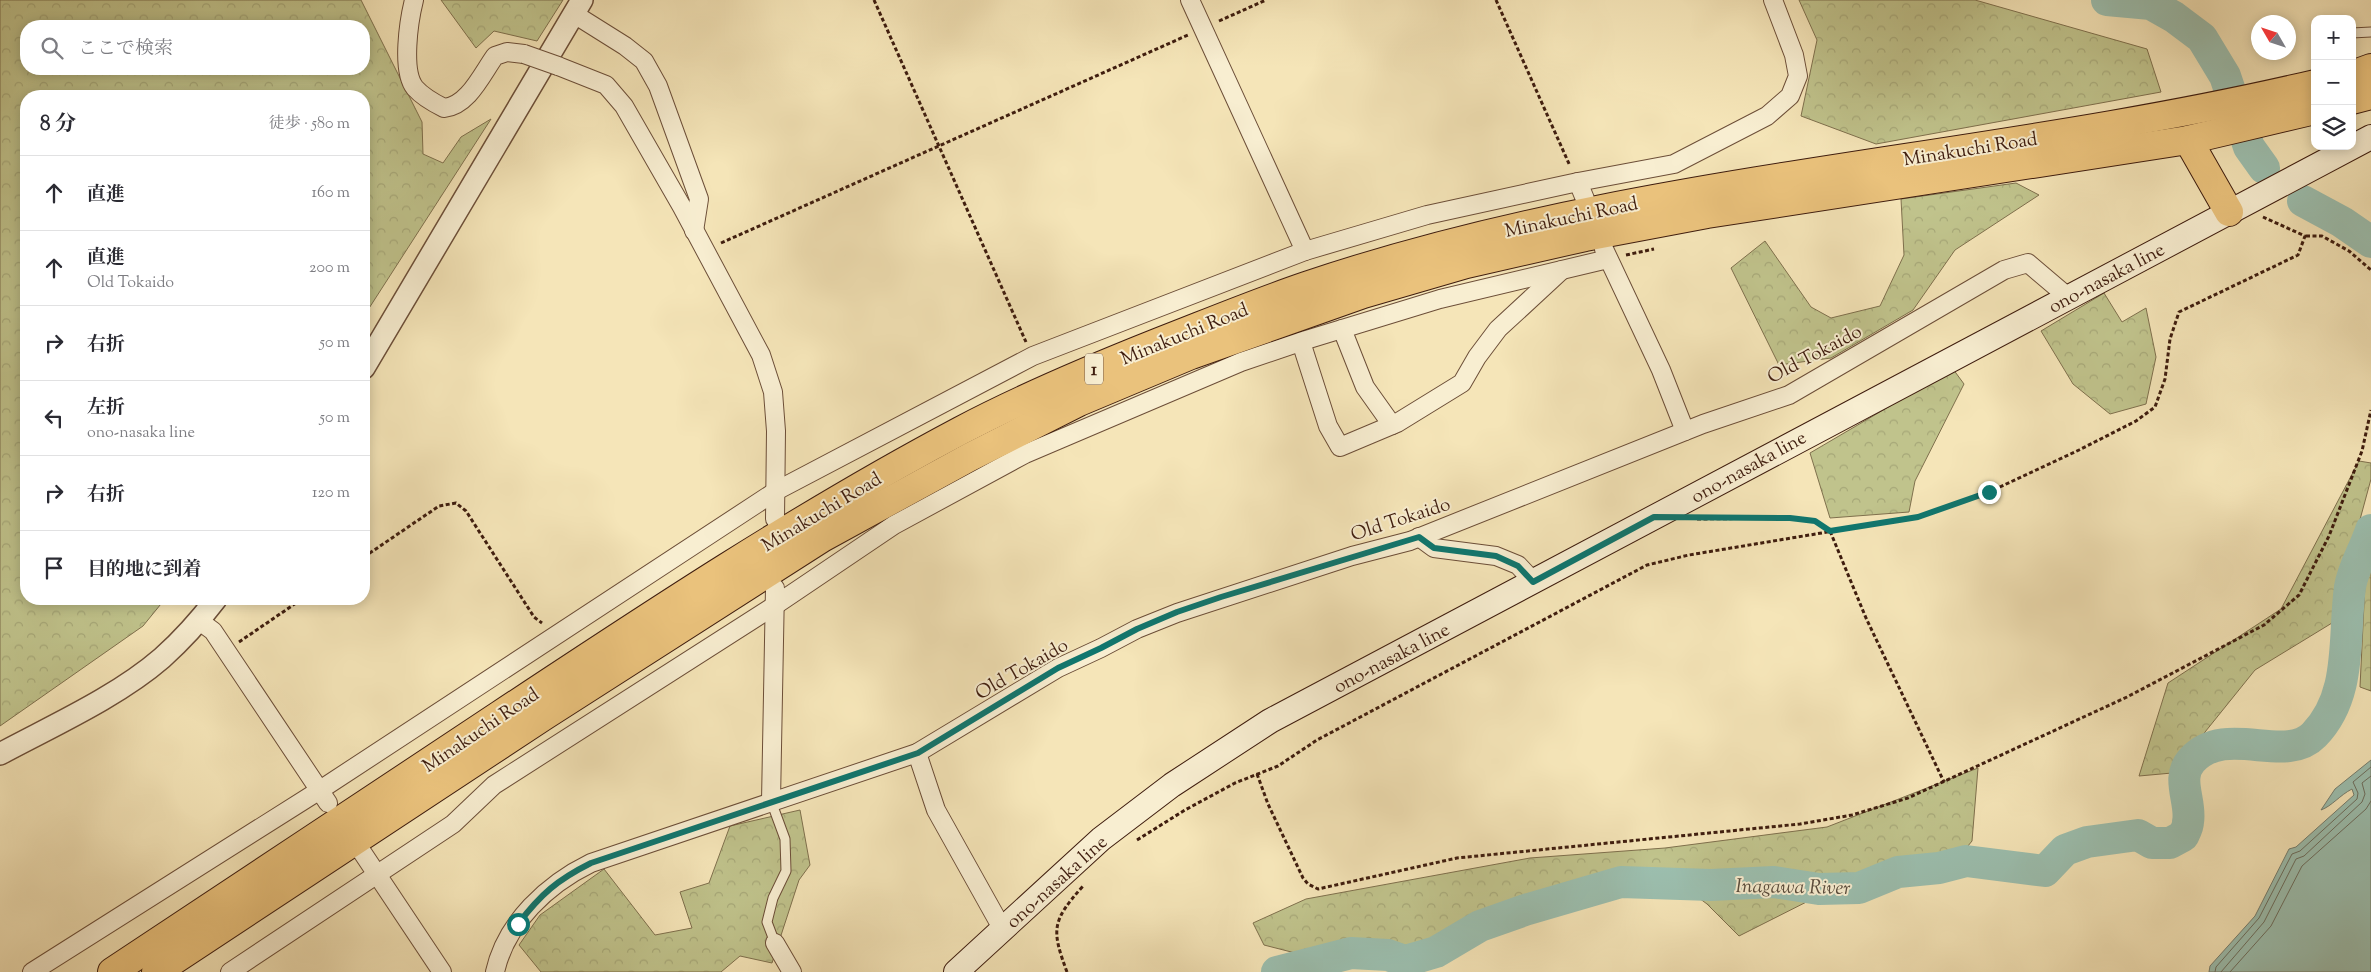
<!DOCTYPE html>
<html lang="ja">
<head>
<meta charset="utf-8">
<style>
  body { margin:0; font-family:"Sorts Mill Goudy","Noto Serif JP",serif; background:#f2f2f3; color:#2b2b33 }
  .controls { position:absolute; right:15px; top:15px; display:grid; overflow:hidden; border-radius:10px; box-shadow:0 2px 12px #0003 }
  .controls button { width:45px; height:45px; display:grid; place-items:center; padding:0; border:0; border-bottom:1px solid #e1e1e2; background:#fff; color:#2b2b33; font:25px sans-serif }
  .compass { position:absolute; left:2251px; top:15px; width:45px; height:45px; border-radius:50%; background:#fff; box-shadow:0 2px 12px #0003; rotate:309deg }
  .stop { position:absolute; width:15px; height:15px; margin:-11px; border:4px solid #0f766e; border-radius:50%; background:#fff }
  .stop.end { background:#0f766e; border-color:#fff; box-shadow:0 1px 5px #0008 }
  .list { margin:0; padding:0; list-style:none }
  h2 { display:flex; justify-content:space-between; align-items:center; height:65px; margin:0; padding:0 20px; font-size:21px }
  h2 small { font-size:16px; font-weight:400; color:#7c7c81 }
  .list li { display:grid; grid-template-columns:32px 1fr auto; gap:15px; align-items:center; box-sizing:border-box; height:75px; padding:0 20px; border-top:1px solid #e1e1e2 }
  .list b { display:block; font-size:19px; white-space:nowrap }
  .list p { margin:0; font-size:16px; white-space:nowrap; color:#7c7c81 }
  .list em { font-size:16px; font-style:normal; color:#7c7c81 }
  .icon { flex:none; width:28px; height:28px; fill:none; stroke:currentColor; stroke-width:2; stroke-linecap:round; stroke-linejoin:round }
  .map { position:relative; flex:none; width:2371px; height:972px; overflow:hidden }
  .search { position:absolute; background:#fff; box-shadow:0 2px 12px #0003; left:20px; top:20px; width:350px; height:55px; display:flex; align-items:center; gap:12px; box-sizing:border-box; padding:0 18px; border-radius:20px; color:#7c7c81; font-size:19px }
  .panel { position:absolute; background:#fff; box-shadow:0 2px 12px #0003; left:20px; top:90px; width:350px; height:515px; border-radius:20px }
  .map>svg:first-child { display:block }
</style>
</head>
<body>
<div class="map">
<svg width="2371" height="972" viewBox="0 0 2371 972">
  <defs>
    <pattern id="forest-crowns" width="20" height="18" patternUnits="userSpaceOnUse" patternTransform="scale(1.25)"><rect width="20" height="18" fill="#c0c38c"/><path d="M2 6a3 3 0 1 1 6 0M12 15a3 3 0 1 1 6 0" fill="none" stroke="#a6a778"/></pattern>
  </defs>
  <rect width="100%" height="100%" fill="#f5e5b8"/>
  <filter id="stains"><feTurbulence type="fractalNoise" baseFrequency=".004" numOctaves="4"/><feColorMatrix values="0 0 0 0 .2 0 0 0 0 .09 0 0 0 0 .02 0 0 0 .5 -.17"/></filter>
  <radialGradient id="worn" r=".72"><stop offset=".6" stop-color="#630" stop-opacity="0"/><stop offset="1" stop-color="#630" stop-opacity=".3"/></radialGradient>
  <g fill="url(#forest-crowns)" stroke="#7f704d" fill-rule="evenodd">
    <path d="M 0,0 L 361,0 L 422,122 L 423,154 L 443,163 L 461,137 L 491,119 L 364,316 L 364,96 L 26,96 L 26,599 L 165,599 L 143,626 L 0,726 ZM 26,26 L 364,26 L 364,69 L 26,69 Z"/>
    <path d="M 441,0 L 563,0 L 537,41 L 494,31 L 476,48 Z"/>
    <path d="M 1799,0 L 1975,0 L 2147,49 L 2161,92 L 1876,144 L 1801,116 L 1817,40 Z"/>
    <path d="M 2016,183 L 2039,195 L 1955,250 L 1913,310 L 1831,358 L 1779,365 L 1731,268 L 1765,241 L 1811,307 L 1831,318 L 1880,306 L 1904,255 L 1901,199 Z"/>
    <path d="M 2104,293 L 2122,322 L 2146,308 L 2156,357 L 2146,404 L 2110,414 L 2073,384 L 2041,331 Z"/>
    <path d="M 1953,369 L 1964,384 L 1915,481 L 1909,512 L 1830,518 L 1810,453 Z"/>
    <path d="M 2359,461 L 2371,463 L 2371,479 L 2332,623 L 2255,670 L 2172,773 L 2139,776 L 2168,683 L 2281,609 Z"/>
    <path d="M 2371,568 L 2371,691 L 2360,687 L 2365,583 Z"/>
    <path d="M 1978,768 L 1972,841 L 1940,880 L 1854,878 L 1739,936 L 1707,904 L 1671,877 L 1575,889 L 1410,950 L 1303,955 L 1264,945 L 1253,923 L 1306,899 L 1530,858 L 1665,848 L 1827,827 Z"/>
    <path d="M 800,810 L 810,865 L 799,880 L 772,963 L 740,956 L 721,972 L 541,972 L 519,945 L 540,915 L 604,869 L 655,935 L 692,928 L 680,892 L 709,883 L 730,826 Z"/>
  </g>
  <path fill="#9cbfaf" stroke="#767e6f" d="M 2371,760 L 2371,972 L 2209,972 L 2210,966 L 2255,916 L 2289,849 L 2296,847 L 2354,795 L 2352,789 C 2340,795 2332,806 2321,810 L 2335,789 Z"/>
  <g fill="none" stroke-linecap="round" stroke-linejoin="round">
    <g stroke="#6d6e5e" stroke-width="1">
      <path d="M 2215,972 L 2216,967 L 2259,918 L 2292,854 L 2300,851 L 2357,799 L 2358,793 L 2353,782 L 2371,767"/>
      <path d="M 2221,972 L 2264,922 L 2296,859 L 2304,856 L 2362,802 L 2365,794 L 2362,783 L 2371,776"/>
      <path d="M 2230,972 L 2271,926 L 2302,866 L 2366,809 L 2371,801"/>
    </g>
    <g stroke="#9cbfaf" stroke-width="32">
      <path d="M 2107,0 L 2151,4 L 2174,17 L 2202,38 L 2225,76 L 2249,147 L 2264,168"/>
      <path d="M 2303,201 L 2342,222 L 2371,242"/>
      <path d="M 1277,972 L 1351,953 L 1388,955 L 1405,961 L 1436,952 L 1480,926 L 1525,910 L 1621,882 L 1711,885 L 1774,882 L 1819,889 L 1859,888 L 1898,872 L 1939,868 L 1966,861 L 2045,871 L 2065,850 L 2087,842 L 2138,835 L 2152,843 L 2170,843 L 2183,836 C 2185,832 2188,827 2188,822 C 2192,802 2175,778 2192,760 C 2226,723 2285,765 2314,735 C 2353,695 2343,638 2350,587 C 2353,568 2365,549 2371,530"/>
    </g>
    <defs>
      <g id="service">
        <path d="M 2352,33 L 2371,32"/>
        <path d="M 771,801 L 785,839 L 786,871 L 773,898 L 767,922 L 775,943"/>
      </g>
      <g id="minor">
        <path d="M 414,0 C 409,20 401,71 415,88 C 422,96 434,103 444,108 C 468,106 482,74 495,56 L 507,52 L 524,54"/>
        <path d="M 1190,0 L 1305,251"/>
        <path d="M 574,14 L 625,46 L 644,61 L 658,86 L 699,199 L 694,231"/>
        <path d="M 558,66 L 606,85 L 624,106 L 682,207 L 761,355 L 773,392 L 776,431 L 775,519"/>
        <path d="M 1578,182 L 1585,199"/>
        <path d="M 1604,249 L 1661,370 L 1685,431"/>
        <path d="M 1342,329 L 1365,387 L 1392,425"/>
        <path d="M 1301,342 L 1328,426 L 1340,447 L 1397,423 L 1462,383 L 1477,357 L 1498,329 L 1562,270"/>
        <path d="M 1419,537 L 1434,548 L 1496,556 L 1518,565 L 1533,581"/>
        <path d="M 198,620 L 213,631 L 328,803"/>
        <path d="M 917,753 L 936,810 L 1003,930"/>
        <path d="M 771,801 L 775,588"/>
        <path d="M 360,849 L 442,972"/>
        <path d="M 775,943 L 792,972"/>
        <path d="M 32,972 L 320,790 L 776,491 L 1033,356 L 1305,251 L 1427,215 L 1578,182 L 1674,164 L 1767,116 L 1790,96 L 1798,76 L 1794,55 L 1773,0"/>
        <path d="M 230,972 L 453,824 L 494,785 L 774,606 L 894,525 L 1025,454 L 1241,362 L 1306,340 L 1440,299 L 1608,259"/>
        <path d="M 495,972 C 506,922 548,884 591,863 L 917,753 L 1058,668 L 1101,648 L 1137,629 L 1177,613 L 1352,556 L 1410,541 L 1703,424 L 1789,395 L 2004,270 L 2028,263 L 2068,297"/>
      </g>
      <g id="tertiary">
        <path d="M 364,368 L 582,0"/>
        <path d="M 0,754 C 52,726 117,697 162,658 C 181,641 200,620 216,599"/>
      </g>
      <path id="secondary" d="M 956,972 L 1101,839 L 1172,785 L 1270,721 L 2371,137"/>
      <g id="trunk">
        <path d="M 2352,75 L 2371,68"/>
        <path d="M 2352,100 L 2371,95"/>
        <path d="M 2188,140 L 2229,212"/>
        <path d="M 112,972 C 237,889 361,807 486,724 C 640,622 796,518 960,431 C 1024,397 1091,369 1159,342 C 1208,323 1256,303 1306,286 C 1633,175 1981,163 2315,84"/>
        <path d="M 156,972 L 544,716 L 822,538 L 970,457 L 1079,402 L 1191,355 L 1363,294 L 1466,264 L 1585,237 L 1707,214 L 2188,140 L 2315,110"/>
      </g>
    </defs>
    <use href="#service" stroke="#6c4e38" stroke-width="11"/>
    <use href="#minor" stroke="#6c4e38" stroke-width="20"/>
    <use href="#tertiary" stroke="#6c4e38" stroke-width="24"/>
    <use href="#secondary" stroke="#3e1c0e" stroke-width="26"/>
    <use href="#trunk" stroke="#3e1c0e" stroke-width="30"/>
    <g stroke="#3e1c0e" stroke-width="3" stroke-dasharray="4 2.5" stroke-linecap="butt">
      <path d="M 874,0 L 1026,342"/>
      <path d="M 1496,0 L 1570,166"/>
      <path d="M 1219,21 L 1266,0"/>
      <path d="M 2306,236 L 2322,236 L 2349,251 L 2371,270"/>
      <path d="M 721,243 L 1188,35"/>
      <path d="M 1626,255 L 1654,249"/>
      <path d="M 1697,519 L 1790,518 L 1815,521 L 1830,531 L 1866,618 L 1944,782"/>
      <path d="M 364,557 L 439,506 L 456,503 L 466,511 L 534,617 L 542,623"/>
      <path d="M 239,642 L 302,599"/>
      <path d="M 1257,774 L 1268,804 L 1303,878 L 1308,884 L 1318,889 L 1457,858 L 1800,824 L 1852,815 L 1908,798 L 2127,697 L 2264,625 L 2299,595 L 2329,536 L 2362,451 L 2371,410"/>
      <path d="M 1137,840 L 1185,810 L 1235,783 L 1278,766 L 1317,740 L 1647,565 L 1689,555 L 1918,517 L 1989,492 L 2079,450 L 2136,421 L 2155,407 L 2165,379 L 2170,339 L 2179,312 L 2298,255 L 2305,236 L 2263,217"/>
      <path d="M 1067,972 C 1051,929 1052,921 1083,886"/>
    </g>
    <use href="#service" stroke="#f8eed1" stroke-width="9"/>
    <use href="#minor" stroke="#f8eed1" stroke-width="18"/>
    <use href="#tertiary" stroke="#f8eed1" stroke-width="21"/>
    <use href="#secondary" stroke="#f8eed1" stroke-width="24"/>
    <use href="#trunk" stroke="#eac27c" stroke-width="28"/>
    <defs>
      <path id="minor-bridge" d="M 524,54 L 558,66"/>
    </defs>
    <use href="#minor-bridge" stroke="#6c4e38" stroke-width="20" stroke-linecap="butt"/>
    <use href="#minor-bridge" stroke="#f8eed1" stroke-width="18"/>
  </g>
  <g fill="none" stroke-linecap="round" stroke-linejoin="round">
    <path stroke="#0f766e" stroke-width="6" d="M 518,924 C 541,894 557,880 591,863 L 918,753 L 1058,668 L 1101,648 L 1137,629 L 1177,612 L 1221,597 L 1419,537 L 1434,548 L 1496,556 L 1518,566 L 1533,582 L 1654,517 L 1790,518 L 1815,521 L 1830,531 L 1918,517 L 1989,492"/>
  </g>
  <g text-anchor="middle" stroke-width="4" stroke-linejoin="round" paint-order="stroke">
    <rect fill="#f8eed1" stroke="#765b48" stroke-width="1" x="1085" y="353.5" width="18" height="31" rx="4"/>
    <g font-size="18" font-weight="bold" fill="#3e1c0e">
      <text x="1094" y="375">1</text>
    </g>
    <g font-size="19" fill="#3e1c0e" stroke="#f8eed1">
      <text transform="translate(1970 148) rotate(-9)" y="7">Minakuchi Road</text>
      <text transform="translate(1571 216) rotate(-12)" y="7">Minakuchi Road</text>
      <text transform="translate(2106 277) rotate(-28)" y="7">ono-nasaka line</text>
      <text transform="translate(1184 333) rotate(-22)" y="7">Minakuchi Road</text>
      <text transform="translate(1814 353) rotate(-28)" y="7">Old Tokaido</text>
      <text transform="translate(1748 466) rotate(-29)" y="7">ono-nasaka line</text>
      <text transform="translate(821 511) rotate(-31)" y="7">Minakuchi Road</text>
      <text transform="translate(1400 518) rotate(-18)" y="7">Old Tokaido</text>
      <text transform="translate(1391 657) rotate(-28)" y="7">ono-nasaka line</text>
      <text transform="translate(1021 668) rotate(-30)" y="7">Old Tokaido</text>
      <text transform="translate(480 729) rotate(-34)" y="7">Minakuchi Road</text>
      <text transform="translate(1056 881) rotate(-42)" y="7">ono-nasaka line</text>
    </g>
    <g font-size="20" font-style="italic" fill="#5a4d3e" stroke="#f8eed1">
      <text transform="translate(1793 886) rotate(1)" y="7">Inagawa River</text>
    </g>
  </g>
  <rect width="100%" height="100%" filter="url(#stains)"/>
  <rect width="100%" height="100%" fill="url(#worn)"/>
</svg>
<div class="controls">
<button>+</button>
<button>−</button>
<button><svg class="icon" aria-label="layers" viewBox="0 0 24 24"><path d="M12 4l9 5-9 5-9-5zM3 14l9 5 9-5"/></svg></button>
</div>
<svg class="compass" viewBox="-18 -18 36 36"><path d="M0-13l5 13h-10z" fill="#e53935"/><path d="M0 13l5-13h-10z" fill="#7c7c81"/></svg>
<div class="stop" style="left:518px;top:924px"></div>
<div class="stop end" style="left:1989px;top:492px"></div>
<div class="search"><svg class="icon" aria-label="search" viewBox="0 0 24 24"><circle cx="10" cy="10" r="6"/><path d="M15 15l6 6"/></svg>ここで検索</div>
<section class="panel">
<h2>8 分<small>徒歩 · 580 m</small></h2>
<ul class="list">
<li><svg class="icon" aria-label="ahead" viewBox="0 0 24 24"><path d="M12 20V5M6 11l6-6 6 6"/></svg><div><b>直進</b></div><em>160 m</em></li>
<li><svg class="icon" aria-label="ahead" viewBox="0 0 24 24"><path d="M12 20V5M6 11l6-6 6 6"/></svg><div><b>直進</b><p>Old Tokaido</p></div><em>200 m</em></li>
<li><svg class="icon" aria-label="right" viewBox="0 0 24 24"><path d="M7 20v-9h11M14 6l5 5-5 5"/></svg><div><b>右折</b></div><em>50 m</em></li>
<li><svg class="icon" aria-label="left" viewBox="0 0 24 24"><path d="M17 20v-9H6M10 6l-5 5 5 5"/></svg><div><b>左折</b><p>ono-nasaka line</p></div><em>50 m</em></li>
<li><svg class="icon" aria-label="right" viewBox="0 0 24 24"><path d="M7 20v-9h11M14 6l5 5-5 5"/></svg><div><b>右折</b></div><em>120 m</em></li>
<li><svg class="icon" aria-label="arrive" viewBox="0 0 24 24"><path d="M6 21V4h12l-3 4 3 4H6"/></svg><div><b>目的地に到着</b></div></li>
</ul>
</section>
</div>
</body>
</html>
